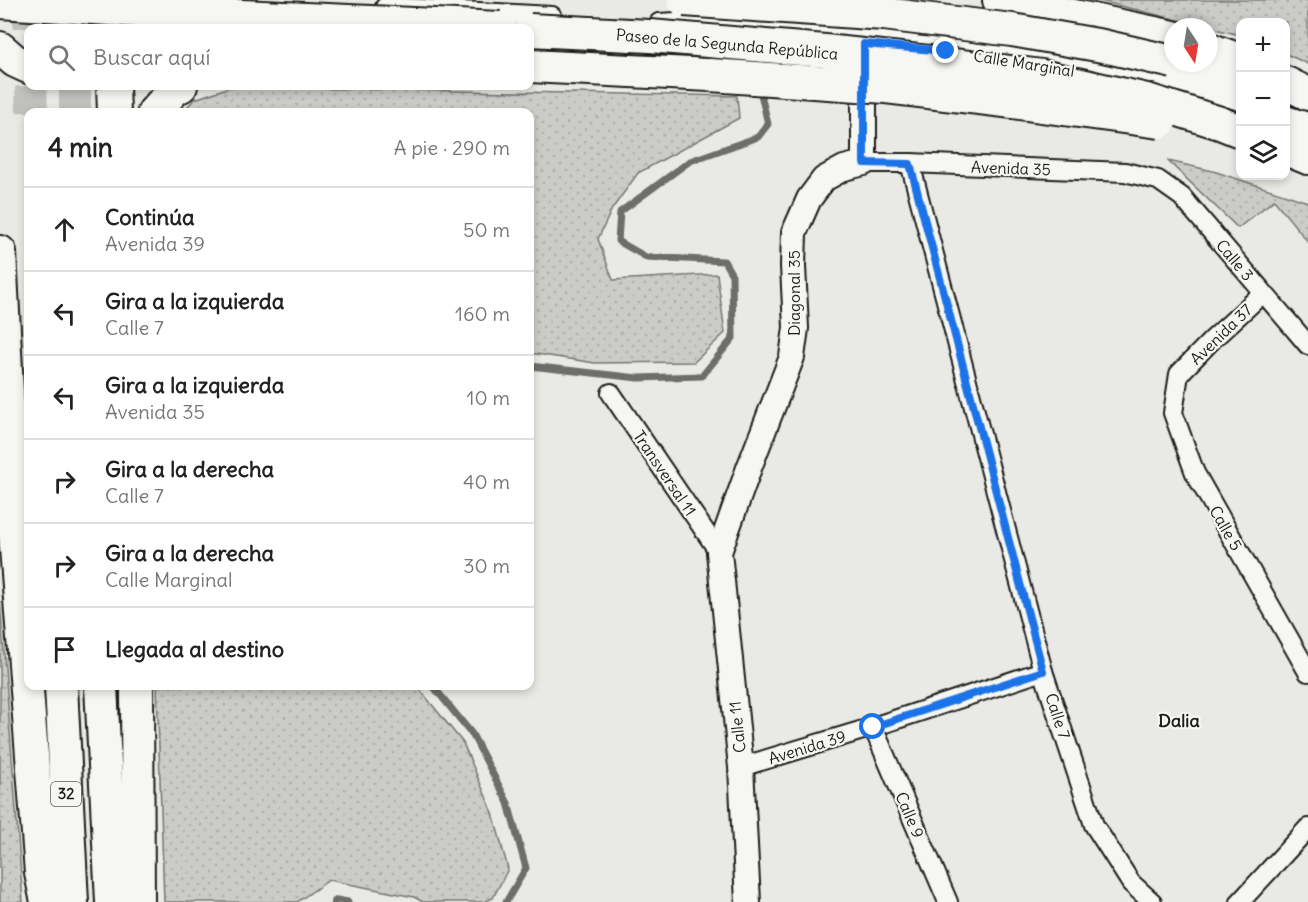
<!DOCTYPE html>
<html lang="es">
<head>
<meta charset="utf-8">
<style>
  body { margin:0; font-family:Delius,sans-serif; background:#f6f6f6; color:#222 }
  .controls { position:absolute; right:18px; top:18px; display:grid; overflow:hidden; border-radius:12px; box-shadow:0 3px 9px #0003 }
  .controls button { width:54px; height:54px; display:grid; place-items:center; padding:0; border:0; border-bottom:2px solid #e0e0e0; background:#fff; color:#222; font:30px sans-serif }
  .compass { position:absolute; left:1164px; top:18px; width:54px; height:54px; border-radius:50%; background:#fff; box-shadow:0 3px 9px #0003; rotate:168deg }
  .stop { position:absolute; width:18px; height:18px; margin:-14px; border:4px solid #1a73e8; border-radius:50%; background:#fff }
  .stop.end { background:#1a73e8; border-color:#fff; box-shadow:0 2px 6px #0008 }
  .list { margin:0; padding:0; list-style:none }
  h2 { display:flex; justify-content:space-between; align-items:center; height:78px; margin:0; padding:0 24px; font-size:26px }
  h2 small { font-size:20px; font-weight:400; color:#767676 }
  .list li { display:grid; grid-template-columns:39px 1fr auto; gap:18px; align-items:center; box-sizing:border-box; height:84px; padding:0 24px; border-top:2px solid #e0e0e0 }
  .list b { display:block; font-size:22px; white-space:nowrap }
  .list p { margin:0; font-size:20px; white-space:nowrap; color:#767676 }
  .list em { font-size:20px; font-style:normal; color:#767676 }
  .icon { flex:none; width:33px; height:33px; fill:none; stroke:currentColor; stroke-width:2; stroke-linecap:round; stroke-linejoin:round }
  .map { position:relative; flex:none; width:1308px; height:902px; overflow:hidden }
  .search { position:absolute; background:#fff; box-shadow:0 3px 9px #0003; left:24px; top:24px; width:510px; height:66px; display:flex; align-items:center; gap:15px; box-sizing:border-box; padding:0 21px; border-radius:12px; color:#767676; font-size:22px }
  .panel { position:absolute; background:#fff; box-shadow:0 3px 9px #0003; left:24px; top:108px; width:510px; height:582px; border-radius:12px }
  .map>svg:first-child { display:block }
</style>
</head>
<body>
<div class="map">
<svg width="1308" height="902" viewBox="0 0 1308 902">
  <defs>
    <pattern id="grass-dots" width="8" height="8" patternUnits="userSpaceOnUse" patternTransform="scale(1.5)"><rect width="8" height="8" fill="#cbcbc7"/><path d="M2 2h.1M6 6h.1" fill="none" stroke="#aeaeaa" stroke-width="1.8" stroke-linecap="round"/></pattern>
  </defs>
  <rect width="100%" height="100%" fill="#e9e9e5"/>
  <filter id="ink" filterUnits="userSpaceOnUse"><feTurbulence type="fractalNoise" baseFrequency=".0167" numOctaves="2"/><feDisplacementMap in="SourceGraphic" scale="12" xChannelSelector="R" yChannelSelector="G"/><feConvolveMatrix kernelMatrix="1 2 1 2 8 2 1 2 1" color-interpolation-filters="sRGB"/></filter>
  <g filter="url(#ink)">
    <g fill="url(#grass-dots)" stroke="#747472" stroke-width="1.5">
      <path d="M 1096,0 L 1308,0 L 1308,64 L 1286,54 L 1286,22 L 1240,22 L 1240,35 Z"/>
      <path d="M 230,87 L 737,96 L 739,118 L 638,173 L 612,209 L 598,239 L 613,280 L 717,274 L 725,333 L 694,362 L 595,363 L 530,353 L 530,112 L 182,112 L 195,99 Z"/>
      <path d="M 1168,161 L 1213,171 L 1308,202 L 1308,242 L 1274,200 L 1238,228 Z"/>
      <path d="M 0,601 L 23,902 L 0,902 Z"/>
      <path d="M 157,686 L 417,686 L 463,743 L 493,813 L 508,869 L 493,898 L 484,902 L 423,902 L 414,897 L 329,880 L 297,902 L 164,902 Z"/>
    </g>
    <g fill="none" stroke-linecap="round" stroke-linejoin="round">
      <g stroke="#6d6d6c" stroke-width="7">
        <path d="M 530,366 L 638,378 L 702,376 L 733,338 L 732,275 L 724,261 L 646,257 L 618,241 L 620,212 L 690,161 L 758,137 L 768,124 L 759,86"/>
        <path d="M 433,686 L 472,734 L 508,803 L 526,868 L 506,902"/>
        <path d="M 334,902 L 337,900 L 348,902"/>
      </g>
      <g stroke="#c0c0bd" stroke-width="32" stroke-dasharray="32 16" stroke-linecap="butt">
        <path d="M 29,0 L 29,28"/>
        <path d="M 31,86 L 32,112"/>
        <path d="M 75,86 L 75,112"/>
      </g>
      <defs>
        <g id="street">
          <path d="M 385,7 L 552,16"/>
          <path d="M 659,23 L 710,20 L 778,23 L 958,39 L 1060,56 L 1133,71 L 1240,101"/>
          <path d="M 1286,115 L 1308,122"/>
          <path d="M 1286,130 L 1308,137"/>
          <path d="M 864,163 L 910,163 L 1125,172 L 1158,180 L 1182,197 L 1308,345"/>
          <path d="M 910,163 L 1043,671 L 1094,825 L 1131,883 L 1152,902"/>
          <path d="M 1263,293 L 1213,339 L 1179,374 L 1173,413 L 1195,473 L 1308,672"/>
          <path d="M 611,393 L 719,552"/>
          <path d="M 873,727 L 948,902"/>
          <path d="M 741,767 L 873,727 L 1043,671"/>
          <path d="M 1240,902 L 1308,828"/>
        </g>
        <path id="secondary" d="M 748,902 L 741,767 L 719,552 L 749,468 L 792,357 L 796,328 L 793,266 L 794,233 L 809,199 L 824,179 L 844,168 L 864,163 L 864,44 L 856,0"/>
        <g id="highway">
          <path d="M 999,0 L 1173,37"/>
          <path d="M 0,48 L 15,61 L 28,67"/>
          <path d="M 1209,49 L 1240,60"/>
          <path d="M 1178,63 L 1240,81"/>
          <path d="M 530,66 L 710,75"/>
          <path d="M 1286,83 L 1308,94"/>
          <path d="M 113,86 L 114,112"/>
          <path d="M 154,112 L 175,89 L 181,86"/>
          <path d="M 1286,149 L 1308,158"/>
          <path d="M 0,252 L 13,508 L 41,873 L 47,902"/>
          <path d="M 61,686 L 72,902"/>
          <path d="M 101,686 L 112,902"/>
          <path d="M 137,686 L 138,902"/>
        </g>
      </defs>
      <use href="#street" stroke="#1c1c1c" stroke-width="22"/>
      <use href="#secondary" stroke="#1c1c1c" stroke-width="28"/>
      <use href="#highway" stroke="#1c1c1c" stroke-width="36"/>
      <use href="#street" stroke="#f6f6f2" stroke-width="18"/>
      <use href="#secondary" stroke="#f6f6f2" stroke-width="24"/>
      <use href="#highway" stroke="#f6f6f2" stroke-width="32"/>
      <defs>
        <g id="highway-bridge">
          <path d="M 684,0 L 884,14 L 1012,30 L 1103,46 L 1173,62"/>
          <path d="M 0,2 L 155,12 L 500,28"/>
          <path d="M 530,30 L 650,36 L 825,51 L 929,62 L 1042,76 L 1147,100 L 1220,123 L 1240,131"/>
          <path d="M 710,75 L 886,87 L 1005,101 L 1160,122"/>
        </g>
      </defs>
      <use href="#highway-bridge" stroke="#1c1c1c" stroke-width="36" stroke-linecap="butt"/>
      <use href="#highway-bridge" stroke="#f6f6f2" stroke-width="32"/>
    </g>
  </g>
  <g fill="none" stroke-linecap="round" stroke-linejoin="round" filter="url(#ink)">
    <path stroke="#1a73e8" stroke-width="8" d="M 873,727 L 1043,671 L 910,164 L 864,163 L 864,44 L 946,51"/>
  </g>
  <g text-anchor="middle" stroke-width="4.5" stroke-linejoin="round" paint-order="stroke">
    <rect fill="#f6f6f2" stroke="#5d5d5c" stroke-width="1.5" x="51" y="782" width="30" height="24" rx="4.5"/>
    <g font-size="15" font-weight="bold" fill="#1c1c1c">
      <text x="66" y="799">32</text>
    </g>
    <g font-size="16" fill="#1c1c1c" stroke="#f6f6f2">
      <text transform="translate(727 44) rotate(5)" y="6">Paseo de la Segunda República</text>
      <text transform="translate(1024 63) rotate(9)" y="6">Calle Marginal</text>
      <text transform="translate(1011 168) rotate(2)" y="6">Avenida 35</text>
      <text transform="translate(1235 260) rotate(50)" y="6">Calle 3</text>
      <text transform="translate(794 293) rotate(-90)" y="6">Diagonal 35</text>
      <text transform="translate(1221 334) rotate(-44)" y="6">Avenida 37</text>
      <text transform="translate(665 473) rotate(56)" y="6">Transversal 11</text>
      <text transform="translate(1226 528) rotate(60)" y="6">Calle 5</text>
      <text transform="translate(1058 716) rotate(72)" y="6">Calle 7</text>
      <text transform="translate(737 727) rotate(-96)" y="6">Calle 11</text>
      <text transform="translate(807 747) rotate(-17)" y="6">Avenida 39</text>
      <text transform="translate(910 815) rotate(67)" y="6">Calle 9</text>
    </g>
    <g font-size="18" font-weight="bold" fill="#1c1c1c" stroke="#f6f6f2">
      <text x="1179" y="727">Dalia</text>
    </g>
  </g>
</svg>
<div class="controls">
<button>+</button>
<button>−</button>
<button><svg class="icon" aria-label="layers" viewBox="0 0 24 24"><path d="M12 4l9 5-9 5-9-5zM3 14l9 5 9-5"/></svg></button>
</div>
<svg class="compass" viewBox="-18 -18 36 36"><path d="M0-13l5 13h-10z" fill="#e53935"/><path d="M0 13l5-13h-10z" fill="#767676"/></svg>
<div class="stop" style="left:873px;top:727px"></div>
<div class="stop end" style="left:946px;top:51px"></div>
<div class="search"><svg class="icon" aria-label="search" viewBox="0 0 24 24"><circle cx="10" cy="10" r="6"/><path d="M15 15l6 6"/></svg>Buscar aquí</div>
<section class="panel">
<h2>4 min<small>A pie · 290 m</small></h2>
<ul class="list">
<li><svg class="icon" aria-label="ahead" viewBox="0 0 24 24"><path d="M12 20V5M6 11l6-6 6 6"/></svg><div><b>Continúa</b><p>Avenida 39</p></div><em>50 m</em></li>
<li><svg class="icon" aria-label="left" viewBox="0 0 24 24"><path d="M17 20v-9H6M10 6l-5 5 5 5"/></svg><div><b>Gira a la izquierda</b><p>Calle 7</p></div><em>160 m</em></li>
<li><svg class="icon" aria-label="left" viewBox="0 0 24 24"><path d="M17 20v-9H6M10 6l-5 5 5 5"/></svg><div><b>Gira a la izquierda</b><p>Avenida 35</p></div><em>10 m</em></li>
<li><svg class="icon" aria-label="right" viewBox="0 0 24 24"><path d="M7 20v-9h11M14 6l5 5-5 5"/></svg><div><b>Gira a la derecha</b><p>Calle 7</p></div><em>40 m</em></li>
<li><svg class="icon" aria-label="right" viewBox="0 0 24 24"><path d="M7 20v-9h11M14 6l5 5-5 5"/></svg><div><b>Gira a la derecha</b><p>Calle Marginal</p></div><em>30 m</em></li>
<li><svg class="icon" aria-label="arrive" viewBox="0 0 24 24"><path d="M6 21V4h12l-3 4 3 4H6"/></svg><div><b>Llegada al destino</b></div></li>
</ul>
</section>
</div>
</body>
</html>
